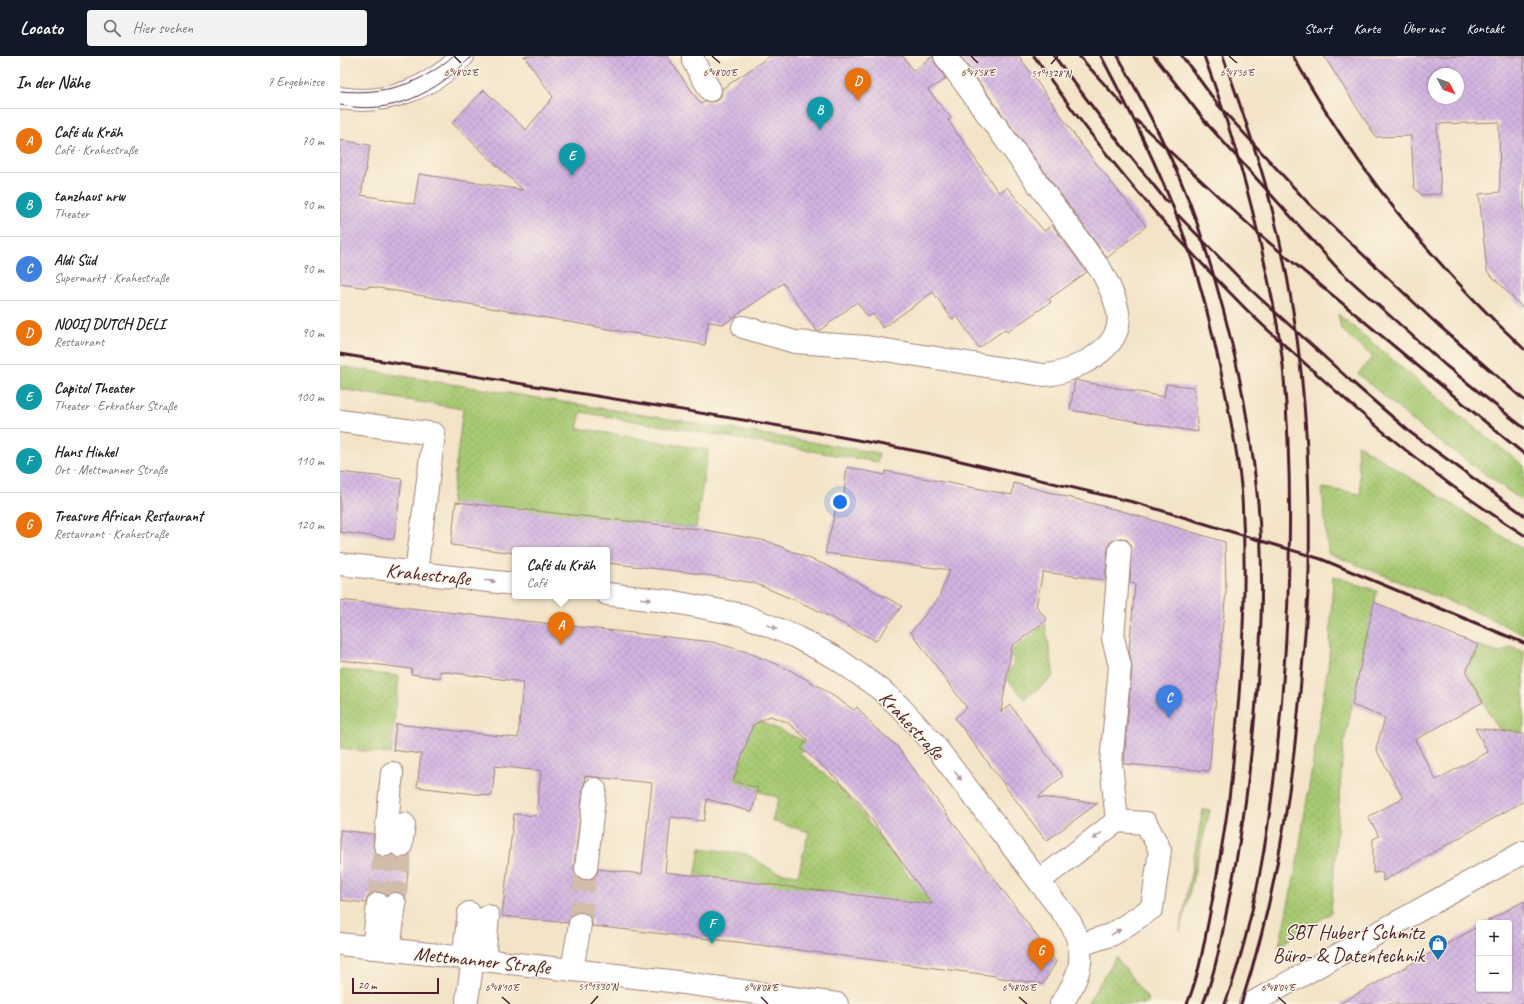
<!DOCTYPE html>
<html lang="de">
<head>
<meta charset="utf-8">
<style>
  body { margin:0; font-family:Caveat,sans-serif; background:#f2f2f2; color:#222 }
  .controls { position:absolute; right:12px; bottom:12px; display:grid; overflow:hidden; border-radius:4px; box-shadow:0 1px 3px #0004 }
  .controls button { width:36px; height:36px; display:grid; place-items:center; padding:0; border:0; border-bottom:1px solid #e0e0e0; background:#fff; color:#222; font:20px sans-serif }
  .compass { position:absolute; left:1088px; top:12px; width:36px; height:36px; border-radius:50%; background:#fff; box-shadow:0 1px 3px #0004; rotate:131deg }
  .scale { position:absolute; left:12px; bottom:10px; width:87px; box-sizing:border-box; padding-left:4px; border:2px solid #4a1f2b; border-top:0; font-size:11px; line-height:14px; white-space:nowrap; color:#4a1f2b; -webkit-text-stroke:3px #fcf5e5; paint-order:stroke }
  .you { position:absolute; left:500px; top:446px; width:14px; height:14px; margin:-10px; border:3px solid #fff; border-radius:50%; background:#1a73e8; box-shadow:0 0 0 6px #1a73e833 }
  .badge { display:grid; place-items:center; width:26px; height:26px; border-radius:50%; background:#111827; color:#fff; font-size:13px; font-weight:700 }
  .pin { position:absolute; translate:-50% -33px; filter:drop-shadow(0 1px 2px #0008) }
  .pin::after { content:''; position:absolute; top:21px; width:14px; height:12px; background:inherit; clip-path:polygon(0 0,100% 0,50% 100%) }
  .popup { position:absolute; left:172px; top:491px; width:98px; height:52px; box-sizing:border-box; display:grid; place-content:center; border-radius:4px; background:#fff; filter:drop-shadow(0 1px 3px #0005); font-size:13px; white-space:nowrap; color:#767676 }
  .popup b { font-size:15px; color:#222 }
  .popup::after { content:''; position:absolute; left:50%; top:100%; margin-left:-8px; border:8px solid transparent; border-top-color:#fff }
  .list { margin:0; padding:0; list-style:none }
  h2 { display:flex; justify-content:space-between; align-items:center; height:52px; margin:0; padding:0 16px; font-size:17px }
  h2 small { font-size:13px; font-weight:400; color:#767676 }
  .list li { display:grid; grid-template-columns:26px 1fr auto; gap:12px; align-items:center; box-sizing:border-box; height:64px; padding:0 16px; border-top:1px solid #e0e0e0 }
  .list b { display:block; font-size:15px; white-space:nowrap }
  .list p { margin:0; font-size:13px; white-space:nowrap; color:#767676 }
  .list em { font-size:13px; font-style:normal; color:#767676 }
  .icon { flex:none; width:22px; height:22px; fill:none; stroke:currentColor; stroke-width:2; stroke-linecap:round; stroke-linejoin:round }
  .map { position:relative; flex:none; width:1184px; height:948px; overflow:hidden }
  header { display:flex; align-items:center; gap:24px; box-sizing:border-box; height:56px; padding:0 20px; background:#111827; color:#fff }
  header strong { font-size:19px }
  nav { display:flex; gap:22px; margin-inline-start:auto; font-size:14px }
  .search { width:280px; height:36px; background:#f2f2f2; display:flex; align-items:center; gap:10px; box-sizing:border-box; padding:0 14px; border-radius:4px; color:#767676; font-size:15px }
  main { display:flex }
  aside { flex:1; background:#fff }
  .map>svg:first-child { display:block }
</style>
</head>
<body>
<header>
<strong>Locato</strong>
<div class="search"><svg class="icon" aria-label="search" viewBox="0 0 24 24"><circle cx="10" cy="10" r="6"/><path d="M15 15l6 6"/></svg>Hier suchen</div>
<nav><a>Start</a><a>Karte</a><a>Über uns</a><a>Kontakt</a></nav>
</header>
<main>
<aside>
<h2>In der Nähe<small>7 Ergebnisse</small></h2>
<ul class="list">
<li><span class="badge" style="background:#e8710a">A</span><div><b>Café du Kräh</b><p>Café · Krahestraße</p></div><em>70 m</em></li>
<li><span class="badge" style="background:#0f9aa8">B</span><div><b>tanzhaus nrw</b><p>Theater</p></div><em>90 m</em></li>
<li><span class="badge" style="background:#3f7fe0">C</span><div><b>Aldi Süd</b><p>Supermarkt · Krahestraße</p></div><em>90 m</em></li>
<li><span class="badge" style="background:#e8710a">D</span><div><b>NOOIJ DUTCH DELI</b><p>Restaurant</p></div><em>90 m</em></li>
<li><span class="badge" style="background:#0f9aa8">E</span><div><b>Capitol Theater</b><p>Theater · Erkrather Straße</p></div><em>100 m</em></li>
<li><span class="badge" style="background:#0f9aa8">F</span><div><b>Hans Hinkel</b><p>Ort · Mettmanner Straße</p></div><em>110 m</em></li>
<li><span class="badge" style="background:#e8710a">G</span><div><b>Treasure African Restaurant</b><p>Restaurant · Krahestraße</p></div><em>120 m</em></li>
</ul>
</aside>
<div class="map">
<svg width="1184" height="948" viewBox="0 0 1184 948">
  <defs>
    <pattern id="grass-dots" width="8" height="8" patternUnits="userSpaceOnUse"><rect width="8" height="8" fill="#a7c972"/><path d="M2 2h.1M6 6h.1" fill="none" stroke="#91ac63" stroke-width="1.8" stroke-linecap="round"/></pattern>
    <pattern id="building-cross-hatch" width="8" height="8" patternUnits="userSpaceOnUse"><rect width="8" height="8" fill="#d1b4e1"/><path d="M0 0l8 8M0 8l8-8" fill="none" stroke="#b59ac1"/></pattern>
  </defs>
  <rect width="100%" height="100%" fill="#fcf5e5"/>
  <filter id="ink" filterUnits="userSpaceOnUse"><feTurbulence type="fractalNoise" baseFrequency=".025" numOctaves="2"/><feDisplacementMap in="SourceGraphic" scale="8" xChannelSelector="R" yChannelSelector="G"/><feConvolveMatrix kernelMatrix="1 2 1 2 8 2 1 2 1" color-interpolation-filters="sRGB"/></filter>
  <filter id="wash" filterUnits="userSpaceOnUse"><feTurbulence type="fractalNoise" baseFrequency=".012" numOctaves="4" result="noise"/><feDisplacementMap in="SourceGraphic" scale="16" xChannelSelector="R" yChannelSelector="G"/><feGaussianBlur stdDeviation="0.9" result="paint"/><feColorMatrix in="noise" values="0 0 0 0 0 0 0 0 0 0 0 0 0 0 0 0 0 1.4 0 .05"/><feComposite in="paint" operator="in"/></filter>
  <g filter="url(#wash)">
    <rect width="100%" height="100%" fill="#f3e4c8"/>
    <g fill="url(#grass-dots)" stroke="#78744e">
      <path d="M 998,258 L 1117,358 L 1184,410 L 1184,446 L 1080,371 L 1018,318 L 1033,301 L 1001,273 Z"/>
      <path d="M 0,310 L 539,397 L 537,406 L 241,356 L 237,372 L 368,394 L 356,472 L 111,448 L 123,353 L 0,333 Z"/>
      <path d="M 1017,388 L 1184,494 L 1184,579 L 1143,559 L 988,497 L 982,432 L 1021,438 Z"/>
      <path d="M 993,520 L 1037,535 L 1003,691 L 991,857 L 939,890 L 956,813 L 989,604 Z"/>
      <path d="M 705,568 L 714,620 L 685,643 L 663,619 L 672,612 L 674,602 L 669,597 Z"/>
      <path d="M 1138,589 L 1159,597 L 1171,591 L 1184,596 L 1184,674 L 1165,684 L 1126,616 Z"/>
      <path d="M 0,614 L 59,620 L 51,698 L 0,692 Z"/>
      <path d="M 417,664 L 469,687 L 460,698 L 494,726 L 517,751 L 571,823 L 584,814 L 614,854 L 355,822 L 360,792 L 406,798 L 436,816 L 458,819 L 469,776 L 432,765 L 439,742 L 371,719 Z"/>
      <path d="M 863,754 L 870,754 L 840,875 Z"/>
      <path d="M 776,901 L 807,942 L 808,948 L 747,948 Z"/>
    </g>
    <g id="blocks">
      <g fill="url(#building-cross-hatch)" fill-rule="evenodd">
        <path d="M 184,0 L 327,0 L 361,48 L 366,45 L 370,46 L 377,45 L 381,40 L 382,33 L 430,0 L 563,0 L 573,15 L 593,0 L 595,7 L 606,23 L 588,34 L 611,62 L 608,64 L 659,137 L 667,131 L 704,175 L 712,169 L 747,216 L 709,243 L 711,246 L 667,276 L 665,273 L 639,292 L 617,260 L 612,263 L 593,236 L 543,272 L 533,258 L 528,261 L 517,246 L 479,275 L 477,275 L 443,227 L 384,268 L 368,266 L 365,289 L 274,274 L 28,230 L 28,232 L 0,228 L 0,84 L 30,89 L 21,139 L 74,148 L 79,118 L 183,134 L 112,67 L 144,34 L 186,74 L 213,41 Z"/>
        <path d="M 620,0 L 679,0 L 740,87 L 806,170 L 767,202 Z"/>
        <path d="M 984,0 L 1184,0 L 1184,253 L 1147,215 L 1139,138 L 1160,136 L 1159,66 L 1097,68 L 1101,138 L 1081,139 L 1074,131 L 1071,80 L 1036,81 ZM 1094,18 L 1118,18 L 1118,42 L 1094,42 Z"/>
        <path d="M 735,324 L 824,341 L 826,328 L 854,331 L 858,376 L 730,354 Z"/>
        <path d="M 507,411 L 545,419 L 546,415 L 672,439 L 674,427 L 785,456 L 885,486 L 886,535 L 869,715 L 784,708 L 792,611 L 789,594 L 795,528 L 790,527 L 791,489 L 787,484 L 781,482 L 775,483 L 770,487 L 768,493 L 765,524 L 703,516 L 696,550 L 707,564 L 672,590 L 661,656 L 670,649 L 723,720 L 698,741 L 758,747 L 706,785 L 615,662 L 627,652 L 571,576 L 598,543 L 610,514 L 485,497 L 496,452 L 502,453 Z"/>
        <path d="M 0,416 L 62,423 L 54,483 L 0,476 Z"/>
        <path d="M 116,446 L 359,473 L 427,485 L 490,511 L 562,550 L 536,585 L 471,551 L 414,527 L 354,517 L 267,507 L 267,494 L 175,494 L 175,497 L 111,489 Z"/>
        <path d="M 0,544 L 372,586 L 407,596 L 446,612 L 480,631 L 514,654 L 517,651 L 533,670 L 556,689 L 716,906 L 703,928 L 655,921 L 656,920 L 397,886 L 252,870 L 252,864 L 248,859 L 242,856 L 236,856 L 231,860 L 228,867 L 162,860 L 174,758 L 196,760 L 201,715 L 155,710 L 152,740 L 77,731 L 81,698 L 53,694 L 56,668 L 178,682 L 183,626 L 100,615 L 100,622 L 71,618 L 72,613 L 0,604 ZM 430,660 L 447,666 L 468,684 L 461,692 L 496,722 L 519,746 L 592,848 L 325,816 L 331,761 L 364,765 L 367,743 L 412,756 L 418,732 L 393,725 L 413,669 ZM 245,720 L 312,727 L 302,818 L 258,813 L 256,820 L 251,824 L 245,824 L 239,822 L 235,817 L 234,811 Z"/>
        <path d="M 1034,546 L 1138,589 L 1126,616 L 1143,646 L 1075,684 L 1096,724 L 1148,696 L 1135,672 L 1184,678 L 1184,745 L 1043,825 L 1043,816 L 1033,817 L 1033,783 L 1039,780 L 1028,761 L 1063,742 L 1036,693 L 1045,662 L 1012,649 Z"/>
        <path d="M 0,774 L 33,778 L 34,794 L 37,799 L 43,801 L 52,799 L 60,802 L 70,799 L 65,841 L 57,836 L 51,836 L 47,839 L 39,836 L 33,836 L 28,840 L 26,847 L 0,844 Z"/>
        <path d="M 1184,845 L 1184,948 L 999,948 L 1139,870 L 1139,933 L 1169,933 L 1169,867 L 1144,867 Z"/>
      </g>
    </g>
  </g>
  <g filter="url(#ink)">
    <use href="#blocks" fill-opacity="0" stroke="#9e827a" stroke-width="1"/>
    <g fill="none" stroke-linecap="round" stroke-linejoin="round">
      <g stroke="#d1bda9" stroke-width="22" stroke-dasharray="22 11" stroke-linecap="butt">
        <path d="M 38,848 L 45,789"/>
        <path d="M 55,848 L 61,790"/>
        <path d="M 240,868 L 246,812"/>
      </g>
      <defs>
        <g id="minor">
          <path d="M 353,0 L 353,5 L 370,34"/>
          <path d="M 0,42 C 47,50 90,32 123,0"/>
          <path d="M 403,271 L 455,286 L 527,291 L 703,319 C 719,319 734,312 747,305 C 791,280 782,254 762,216 L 605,0"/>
          <path d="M 0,365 L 94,378 L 76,516"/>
          <path d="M 0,508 L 175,528"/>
          <path d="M 267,538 L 334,546 L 403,559 L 454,580 L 496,602 L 540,633 L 559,650 L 592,686 L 730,866 C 748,898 741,920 721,948"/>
          <path d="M 777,765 L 771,707 L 780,610 L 773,582 L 780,494"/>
          <path d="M 45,789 L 52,717"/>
          <path d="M 61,790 L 64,768"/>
          <path d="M 246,812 L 255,733"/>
          <path d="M 699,825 L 777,765 L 806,767 L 820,794 L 812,852 L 773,878 L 740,889"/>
          <path d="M 0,888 L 330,925 L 497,948"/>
          <path d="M 33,892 L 38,848"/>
          <path d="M 49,894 L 55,848"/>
          <path d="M 123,902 L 129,857"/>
          <path d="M 144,904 L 148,860"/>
          <path d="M 232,914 L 240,868"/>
          <path d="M 127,944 L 133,903"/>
          <path d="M 910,948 L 1184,796"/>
        </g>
      </defs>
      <use href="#minor" stroke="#9e827a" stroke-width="24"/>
      <use href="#minor" stroke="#fff" stroke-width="22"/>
      <g stroke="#4a1f2b" stroke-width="1">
        <path d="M 0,35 C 42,39 81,29 113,0"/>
        <path d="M 0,49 C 53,60 96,37 132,0"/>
      </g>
      <g stroke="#4a1f2b" stroke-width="3">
        <path d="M 694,0 C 755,89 824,171 900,247 C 922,270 946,290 969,311 C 1036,372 1107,431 1184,479"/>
        <path d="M 714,0 L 785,94 L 828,147"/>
        <path d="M 739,0 L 783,49"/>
        <path d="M 761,0 C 790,55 818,110 840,169 C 861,224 874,282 886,340 C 892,373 900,408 902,442 C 908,537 901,631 891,726 C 886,771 878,814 870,857 C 864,887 859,920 847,948"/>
        <path d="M 778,0 C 807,53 836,107 856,164 C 886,252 908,345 917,437 C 927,530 919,625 909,717 C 904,763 896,808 887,853 C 881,885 875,917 863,948"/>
        <path d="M 814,0 L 868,69 L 1000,215 L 1105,309 L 1184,372"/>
        <path d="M 842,0 L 879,50 L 969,148 L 1096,267 L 1184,344"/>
        <path d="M 864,0 C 890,70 911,141 926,214 C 933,245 940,278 943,310 C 953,419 951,529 942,639 C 934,742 920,851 885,948"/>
        <path d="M 883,0 C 901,52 920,104 933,157 C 962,270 971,397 969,513 C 968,550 964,588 961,625 C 952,734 936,843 901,948"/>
        <path d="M 953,0 C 1013,109 1094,209 1184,293"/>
        <path d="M 796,64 L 920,179 L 1184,398"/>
        <path d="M 838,159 L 911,234 L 1012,326 L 1071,377 L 1184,459"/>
        <path d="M 0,298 L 458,373 L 587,397 L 797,447 L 981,503 L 1184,587"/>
      </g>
    </g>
    <defs><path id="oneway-solid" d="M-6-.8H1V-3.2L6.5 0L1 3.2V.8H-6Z"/></defs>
    <g fill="#ae9aa0">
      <use href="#oneway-solid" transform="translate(150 525) rotate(7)"/>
      <use href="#oneway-solid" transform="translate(306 543) rotate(7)"/>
      <use href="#oneway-solid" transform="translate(432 571) rotate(23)"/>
      <use href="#oneway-solid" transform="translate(618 720) rotate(52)"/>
      <use href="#oneway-solid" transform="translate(757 780) rotate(142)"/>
      <use href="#oneway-solid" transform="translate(776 876) rotate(-31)"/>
    </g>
  </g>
  <path fill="none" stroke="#4a1f2b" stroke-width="1.5" d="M 114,0 L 121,7M 372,0 L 380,7M 631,0 L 638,7M 889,0 L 897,7M 711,8 L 718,0M 162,941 L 170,948M 421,941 L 428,948M 679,941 L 687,948M 938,941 L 946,948M 251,948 L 258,940"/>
  <defs>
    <symbol id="shop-pin" viewBox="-11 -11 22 30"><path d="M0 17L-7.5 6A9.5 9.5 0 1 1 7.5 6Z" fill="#1f6fb2" stroke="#fcf5e5"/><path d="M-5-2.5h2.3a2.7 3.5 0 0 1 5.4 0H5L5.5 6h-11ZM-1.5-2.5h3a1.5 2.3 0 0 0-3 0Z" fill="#fff"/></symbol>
  </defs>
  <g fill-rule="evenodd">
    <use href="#shop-pin" x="1087" y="877" width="22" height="30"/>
  </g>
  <g text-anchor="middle" stroke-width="3" stroke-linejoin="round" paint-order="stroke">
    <g font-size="20" fill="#4a1f2b" stroke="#fcf5e5">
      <text transform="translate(88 518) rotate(6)" y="7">Krahestraße</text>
      <text transform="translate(572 669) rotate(47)" y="7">Krahestraße</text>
      <text transform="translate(142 904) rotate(6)" y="7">Mettmanner Straße</text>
    </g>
    <g font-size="20" fill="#4a1f2b" stroke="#fcf5e5" text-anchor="end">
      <text x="1084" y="883">SBT Hubert Schmitz<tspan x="1084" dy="23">Büro- &amp; Datentechnik</tspan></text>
    </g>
  </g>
  <g font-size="10" text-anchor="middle" fill="#4a1f2b" stroke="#fcf5e5" stroke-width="3" stroke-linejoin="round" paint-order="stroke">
    <text x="121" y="20">6°48'02"E</text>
    <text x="380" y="20">6°48'00"E</text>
    <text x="638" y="20">6°47'58"E</text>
    <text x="897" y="20">6°47'56"E</text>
    <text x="711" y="21">51°13'28"N</text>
    <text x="258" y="934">51°13'30"N</text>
    <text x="162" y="935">6°48'10"E</text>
    <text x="421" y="935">6°48'08"E</text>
    <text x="679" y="935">6°48'06"E</text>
    <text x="938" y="935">6°48'04"E</text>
  </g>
</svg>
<div class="controls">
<button>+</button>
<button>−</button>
</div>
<svg class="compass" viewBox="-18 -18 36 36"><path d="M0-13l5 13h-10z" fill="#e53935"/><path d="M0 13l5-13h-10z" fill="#767676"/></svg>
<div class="scale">20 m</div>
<div class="you"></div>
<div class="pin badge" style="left:221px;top:589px;background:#e8710a">A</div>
<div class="popup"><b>Café du Kräh</b>Café</div>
<div class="pin badge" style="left:480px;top:74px;background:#0f9aa8">B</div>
<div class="pin badge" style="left:829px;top:662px;background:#3f7fe0">C</div>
<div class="pin badge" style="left:518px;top:45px;background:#e8710a">D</div>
<div class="pin badge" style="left:232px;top:120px;background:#0f9aa8">E</div>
<div class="pin badge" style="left:372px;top:888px;background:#0f9aa8">F</div>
<div class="pin badge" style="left:701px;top:915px;background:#e8710a">G</div>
</div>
</main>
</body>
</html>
